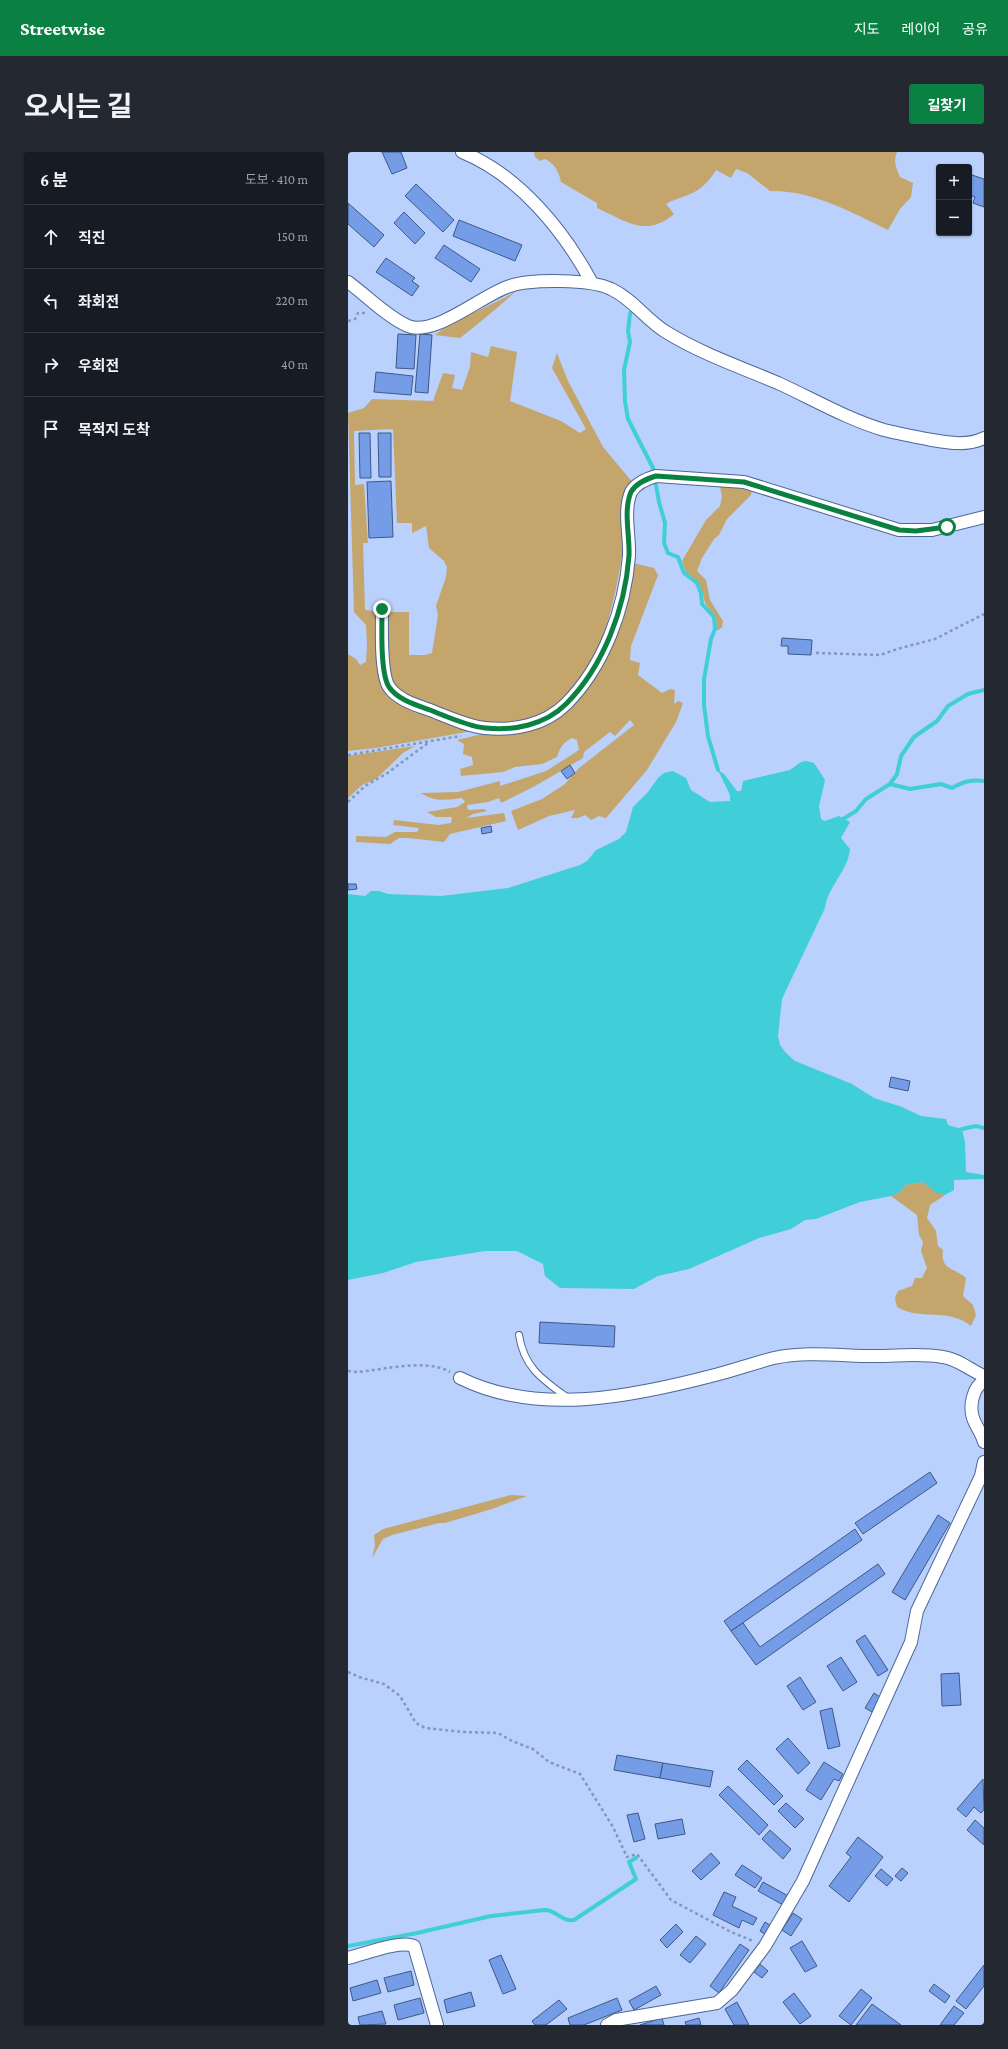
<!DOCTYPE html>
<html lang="ko">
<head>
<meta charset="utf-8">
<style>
  body { margin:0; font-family:"Crimson Pro","Noto Sans KR",serif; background:#242831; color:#f1f3f6 }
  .controls { position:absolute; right:12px; top:12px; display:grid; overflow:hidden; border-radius:4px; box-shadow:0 1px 3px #0004 }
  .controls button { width:36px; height:36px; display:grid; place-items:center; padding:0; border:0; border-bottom:1px solid #363941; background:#171b24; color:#f1f3f6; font:20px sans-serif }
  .stop { position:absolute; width:12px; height:12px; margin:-9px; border:3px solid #0b8043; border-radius:50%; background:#fff }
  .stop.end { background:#0b8043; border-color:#fff; box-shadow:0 1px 4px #0008 }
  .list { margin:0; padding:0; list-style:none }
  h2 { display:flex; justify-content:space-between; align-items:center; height:52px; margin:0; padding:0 16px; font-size:17px }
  h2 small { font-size:13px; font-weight:400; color:#9ea1a6 }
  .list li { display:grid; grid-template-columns:26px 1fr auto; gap:12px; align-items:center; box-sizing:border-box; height:64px; padding:0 16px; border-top:1px solid #363941 }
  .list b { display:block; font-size:15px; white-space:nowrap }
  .list em { font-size:13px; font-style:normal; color:#9ea1a6 }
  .icon { flex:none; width:22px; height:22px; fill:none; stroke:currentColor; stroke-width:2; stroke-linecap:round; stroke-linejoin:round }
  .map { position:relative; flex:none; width:636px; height:1873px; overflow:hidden; border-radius:4px }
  header { display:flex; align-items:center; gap:24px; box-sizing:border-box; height:56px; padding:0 20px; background:#0b8043; color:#fff }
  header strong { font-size:19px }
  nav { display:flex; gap:22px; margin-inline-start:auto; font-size:14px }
  .intro { display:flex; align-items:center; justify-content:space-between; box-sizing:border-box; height:96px; padding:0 24px }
  h1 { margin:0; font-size:28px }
  .button { padding:10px 18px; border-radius:4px; background:#0b8043; color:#fff; font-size:14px; font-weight:700 }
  main { display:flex; gap:24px; padding:0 24px }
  aside { flex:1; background:#171b24; border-radius:4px; box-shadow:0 1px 3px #0004 }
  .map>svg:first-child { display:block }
</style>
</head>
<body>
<header>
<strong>Streetwise</strong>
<nav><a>지도</a><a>레이어</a><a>공유</a></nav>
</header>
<div class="intro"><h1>오시는 길</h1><a class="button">길찾기</a></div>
<main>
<aside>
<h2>6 분<small>도보 · 410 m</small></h2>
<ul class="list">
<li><svg class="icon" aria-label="ahead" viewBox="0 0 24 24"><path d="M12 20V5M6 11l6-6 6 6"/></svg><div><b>직진</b></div><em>150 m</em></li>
<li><svg class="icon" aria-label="left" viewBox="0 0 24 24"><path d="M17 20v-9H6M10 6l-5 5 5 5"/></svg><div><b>좌회전</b></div><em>220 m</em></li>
<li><svg class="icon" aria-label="right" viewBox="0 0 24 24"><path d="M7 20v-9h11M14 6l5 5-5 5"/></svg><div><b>우회전</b></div><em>40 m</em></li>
<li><svg class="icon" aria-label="arrive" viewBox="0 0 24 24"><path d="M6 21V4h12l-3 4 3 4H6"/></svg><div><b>목적지 도착</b></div></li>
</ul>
</aside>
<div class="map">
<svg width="636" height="1873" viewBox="0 0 636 1873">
  <rect width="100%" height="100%" fill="#b9d1fc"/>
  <g fill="#c4a56c">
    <path d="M 186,0 L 549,0 C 545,9 548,16 552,25 L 565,31 L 563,45 L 552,57 L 540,78 C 503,60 464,38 422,39 L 399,21 L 388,17 L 383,26 L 368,18 C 362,28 353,38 342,42 C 334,46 326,47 318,52 L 326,62 C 298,86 278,69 249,56 L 249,51 L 213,30 C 211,20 207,12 197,7 L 192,9 L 187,5 Z"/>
    <path d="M 168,139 C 150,156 131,171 112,186 L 87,183 C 111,163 142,156 168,139 Z"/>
    <path d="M 143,194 L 169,200 L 162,249 L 213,269 L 232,281 L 238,277 L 204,216 L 209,201 L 220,229 L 255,295 L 286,332 C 273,353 278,380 274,404 C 262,477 237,582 141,571 C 127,569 112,568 99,562 C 76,552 48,548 39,522 L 36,460 L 61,460 L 61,503 L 77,503 L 84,501 L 90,463 L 88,454 L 98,425 L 99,415 L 96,409 L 81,396 L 78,374 L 64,381 L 64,371 L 49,371 L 45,277 L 6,279 L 7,333 L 16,332 L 20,391 L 15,391 L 17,458 L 32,460 L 32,524 L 35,534 L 46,547 L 130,578 L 28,596 L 0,599 L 0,502 L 8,507 L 12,513 L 18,510 L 19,493 L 18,473 L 6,460 L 0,261 L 16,256 L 24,247 L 85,249 L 95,221 L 107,223 L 104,236 L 114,238 L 122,215 L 123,200 L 140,205 Z"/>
    <path d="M 356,329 L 393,331 L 404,338 L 403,343 L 379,367 L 371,383 L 366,387 L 354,406 L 349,419 L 358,428 L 362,448 L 375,469 L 374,475 L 369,479 L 368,466 L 357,451 L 355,441 L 349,430 L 338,420 L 334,409 L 358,368 L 372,354 L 374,345 L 372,335 Z"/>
    <path d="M 281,410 L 306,416 L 310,423 L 283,494 L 282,508 L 292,511 L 290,523 L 314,541 L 322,537 L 327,538 L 326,552 L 330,549 L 335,551 L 328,570 L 299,618 L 258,666 L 251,664 L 243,668 L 237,663 L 230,666 L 223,666 L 227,658 L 201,664 L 170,678 L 163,659 L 194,647 L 217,632 L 231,616 L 286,573 L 282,568 L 267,584 L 262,580 L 236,600 L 235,606 L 187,634 L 153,651 L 151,646 L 140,650 L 119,653 L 120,658 L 136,657 L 139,659 L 125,662 L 118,666 L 156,661 L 158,669 L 102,682 L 96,690 L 60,686 L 51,686 L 42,692 L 8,690 L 8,684 L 38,685 L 47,680 L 69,680 L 71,676 L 45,673 L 46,668 L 91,673 L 103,671 L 104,665 L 88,665 L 79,660 L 109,655 L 117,650 L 114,646 C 98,648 86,650 73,641 L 110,640 L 152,629 L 152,634 L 198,619 L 231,598 L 229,588 L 224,586 C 215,591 212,595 209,605 L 194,612 L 167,615 L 155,620 L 113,624 L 112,617 L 125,613 L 124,605 L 115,602 L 116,592 L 109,588 L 151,578 L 190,573 L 245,520 Z"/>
    <path d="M 67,594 L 55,601 L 28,627 L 14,633 L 0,646 L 0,604 Z"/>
    <path d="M 575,1030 L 589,1040 L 597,1043 L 582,1053 L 579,1066 L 588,1079 L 590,1094 L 595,1098 C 592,1119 606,1115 618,1126 L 615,1144 L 625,1153 L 628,1163 L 623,1174 C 600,1155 571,1169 549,1155 L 547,1146 L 550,1139 L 564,1134 L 567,1126 L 574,1126 L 579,1116 L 573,1099 L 575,1090 L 571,1083 L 569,1063 L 543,1044 L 552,1040 L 557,1033 Z"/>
    <path d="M 163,1343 L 179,1344 L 144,1357 L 97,1371 L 91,1371 L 44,1383 L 35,1387 L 24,1406 L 27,1393 L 26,1383 L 35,1377 Z"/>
  </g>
  <path fill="#40ced8" d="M 458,609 L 466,611 L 477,628 L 471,654 L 473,667 L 477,669 L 491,664 L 502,670 L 493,686 L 502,697 C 500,719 480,734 477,756 L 434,847 L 430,884 L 432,893 L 438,901 L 447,909 L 504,932 L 526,946 L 554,955 L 573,964 L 598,967 L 600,973 L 614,977 L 617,990 L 618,1020 L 636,1023 L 636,1027 L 606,1028 L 606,1038 L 597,1043 L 589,1041 L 575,1030 L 557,1033 L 552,1040 L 543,1044 L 512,1050 L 468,1067 L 457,1068 L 443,1077 L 411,1086 L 341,1117 L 310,1124 L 286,1137 L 212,1136 L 197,1124 L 195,1112 L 169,1099 L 137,1099 L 68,1110 L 35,1121 L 0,1128 L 0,742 L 17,744 L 23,739 L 31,739 L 40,742 L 93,744 L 160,736 L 232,713 L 239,709 L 248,698 L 271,687 L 278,680 L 285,655 L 300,640 L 310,626 L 316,621 L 325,619 L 338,626 L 343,638 L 362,650 L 382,649 L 382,643 L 370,618 L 376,622 L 389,639 L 393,639 L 395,629 L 442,618 L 453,610 Z"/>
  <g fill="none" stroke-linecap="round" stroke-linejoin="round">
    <g stroke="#40ced8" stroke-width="4">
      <path d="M 285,156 L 282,162 L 280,179 L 282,190 L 276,218 L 277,250 L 280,267 L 305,316 L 311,350 L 317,371 L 316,391 L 320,401 L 330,405 L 336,421 L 349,431 L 353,441 L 354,452 L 366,465 L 367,477 L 363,487 L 356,527 L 356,553 L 360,584 L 370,618"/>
      <path d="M 542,632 L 562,637 L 593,632 L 604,636 C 615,630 623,627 636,629"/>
      <path d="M 495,667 L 508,659 L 518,647 L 542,632 L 549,622 L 553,604 L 566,585 L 589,569 L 600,554 L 620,542 L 636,538"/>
      <path d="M 614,977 L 628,974 L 636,976"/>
      <path d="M 0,1794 L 69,1781 L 143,1764 L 197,1758 C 208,1758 214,1770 226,1768 L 288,1727 L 281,1710 L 288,1706"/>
    </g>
  </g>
  <g fill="#759de7" stroke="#3f5886">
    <path d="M 34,0 L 53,0 L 59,16 L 44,22 Z"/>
    <path d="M 621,22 L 636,27 L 636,55 L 625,51 L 627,45 L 621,43 Z"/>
    <path d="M 68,32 L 106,68 L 95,80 L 57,44 Z"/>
    <path d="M 0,51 L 36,83 L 26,95 L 0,72 Z"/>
    <path d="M 56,60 L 77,81 L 67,92 L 46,71 Z"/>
    <path d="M 111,68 L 174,93 L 167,109 L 105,84 Z"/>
    <path d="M 96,93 L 132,117 L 123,130 L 87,106 Z"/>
    <path d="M 38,106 L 67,126 L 64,129 L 71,134 L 64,144 L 28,120 Z"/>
    <path d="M 50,182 L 68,183 L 66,217 L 48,216 Z"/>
    <path d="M 72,182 L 84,183 L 80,241 L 67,240 Z"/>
    <path d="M 28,220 L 65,224 L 63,243 L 26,240 Z"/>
    <path d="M 11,281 L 22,281 L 23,326 L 12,326 Z"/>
    <path d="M 30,281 L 43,281 L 43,325 L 31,325 Z"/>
    <path d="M 43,329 L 45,385 L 21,386 L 19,330 Z"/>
    <path d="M 434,486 L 464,488 L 463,503 L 440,502 L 440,494 L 433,494 Z"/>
    <path d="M 222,613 L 227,621 L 219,627 L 213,619 Z"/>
    <path d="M 143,674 L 144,680 L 134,682 L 133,676 Z"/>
    <path d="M 0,732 L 8,732 L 9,737 L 0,738 Z"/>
    <path d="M 543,925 L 562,929 L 560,939 L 541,935 Z"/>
    <path d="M 192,1170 L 267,1174 L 266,1195 L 191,1191 Z"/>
    <path d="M 582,1320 L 589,1331 L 515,1382 L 507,1371 Z"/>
    <path d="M 590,1363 L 602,1371 L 557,1448 L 544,1440 Z"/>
    <path d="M 507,1377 L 514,1388 L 383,1479 L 376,1469 Z"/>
    <path d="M 530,1412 L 537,1422 L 408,1513 L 383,1479 L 395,1471 L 412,1495 Z"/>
    <path d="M 517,1483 L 540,1518 L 530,1524 L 508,1489 Z"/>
    <path d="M 493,1505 L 509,1530 L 495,1539 L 479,1514 Z"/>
    <path d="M 611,1521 L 613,1553 L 594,1554 L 593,1522 Z"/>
    <path d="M 452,1525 L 468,1550 L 455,1558 L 439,1534 Z"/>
    <path d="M 526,1541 L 532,1545 L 524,1560 L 517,1556 Z"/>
    <path d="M 484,1556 L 492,1594 L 480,1597 L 472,1559 Z"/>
    <path d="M 440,1586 L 462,1611 L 450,1622 L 428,1597 Z"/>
    <path d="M 269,1603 L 315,1611 L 312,1626 L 266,1618 Z"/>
    <path d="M 399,1608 L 435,1644 L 426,1653 L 390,1617 Z"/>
    <path d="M 476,1610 L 495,1622 L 491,1629 L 486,1627 L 473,1648 L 458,1638 Z"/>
    <path d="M 315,1611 L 365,1619 L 362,1635 L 312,1626 Z"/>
    <path d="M 635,1627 L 636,1658 L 633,1661 L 626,1655 L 618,1665 L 609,1657 Z"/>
    <path d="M 380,1634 L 420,1673 L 411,1683 L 371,1643 Z"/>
    <path d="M 438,1651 L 456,1667 L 447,1676 L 430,1659 Z"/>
    <path d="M 290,1661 L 297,1687 L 286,1690 L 279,1663 Z"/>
    <path d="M 334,1667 L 337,1682 L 310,1687 L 307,1672 Z"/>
    <path d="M 627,1668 L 636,1676 L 636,1693 L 619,1678 Z"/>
    <path d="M 422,1678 L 443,1697 L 435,1707 L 414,1687 Z"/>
    <path d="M 510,1685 L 535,1705 L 501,1750 L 481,1734 L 503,1705 L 498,1701 Z"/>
    <path d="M 363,1701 L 372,1711 L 353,1728 L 344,1719 Z"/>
    <path d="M 394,1713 L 414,1726 L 407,1736 L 387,1723 Z"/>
    <path d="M 554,1716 L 560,1721 L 553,1729 L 547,1724 Z"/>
    <path d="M 533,1717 L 545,1727 L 539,1734 L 527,1724 Z"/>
    <path d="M 415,1730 L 442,1745 L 437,1754 L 410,1739 Z"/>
    <path d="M 376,1740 L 388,1745 L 384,1754 L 409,1766 L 405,1773 L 394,1768 L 391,1776 L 365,1763 Z"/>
    <path d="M 445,1761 L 454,1767 L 443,1784 L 434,1778 Z"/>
    <path d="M 417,1770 L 425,1775 L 420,1784 L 412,1779 Z"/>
    <path d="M 328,1772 L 335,1780 L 319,1796 L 312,1788 Z"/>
    <path d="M 348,1784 L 358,1792 L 342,1811 L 332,1803 Z"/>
    <path d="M 454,1789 L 469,1814 L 457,1820 L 442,1796 Z"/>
    <path d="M 392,1792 L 401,1798 L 371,1841 L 362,1834 Z"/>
    <path d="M 153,1803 L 168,1837 L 155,1842 L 141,1808 Z"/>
    <path d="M 412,1812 L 420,1819 L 414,1826 L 406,1820 Z"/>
    <path d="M 636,1813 L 636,1834 L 618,1857 L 608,1849 Z"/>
    <path d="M 63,1819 L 66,1833 L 40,1840 L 36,1826 Z"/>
    <path d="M 29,1828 L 33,1841 L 5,1849 L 2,1836 Z"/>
    <path d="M 586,1832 L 602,1844 L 597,1851 L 581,1839 Z"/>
    <path d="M 308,1834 L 313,1843 L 286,1858 L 281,1849 Z"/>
    <path d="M 513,1837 L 524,1846 L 503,1873 L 491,1864 Z"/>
    <path d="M 123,1840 L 127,1854 L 99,1861 L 96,1848 Z"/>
    <path d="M 446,1841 L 463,1864 L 452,1872 L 435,1850 Z"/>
    <path d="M 72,1846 L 76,1861 L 50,1868 L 46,1853 Z"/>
    <path d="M 269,1846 L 274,1858 L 236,1873 L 222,1873 L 220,1866 Z"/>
    <path d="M 211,1848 L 219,1857 L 198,1873 L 187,1873 L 184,1869 Z"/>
    <path d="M 389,1850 L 401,1873 L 386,1873 L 377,1857 Z"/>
    <path d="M 524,1852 L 553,1873 L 508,1873 Z"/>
    <path d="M 606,1854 L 616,1861 L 606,1873 L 592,1873 Z"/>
    <path d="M 34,1859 L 38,1872 L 12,1873 L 10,1865 Z"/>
    <path d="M 314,1866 L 316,1873 L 292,1873 Z"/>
    <path d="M 351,1866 L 353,1873 L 338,1873 L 337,1870 Z"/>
  </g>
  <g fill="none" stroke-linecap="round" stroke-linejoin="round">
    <defs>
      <path id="service" d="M 171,1183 C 176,1216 195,1228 220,1246"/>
      <g id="minor">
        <path d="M 114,0 C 171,23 216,79 244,131"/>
        <path d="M 0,130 C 18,143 39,165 60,174 C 87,185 135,142 162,134 C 183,127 243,127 263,137 C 285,147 298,168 318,180 C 354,202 392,215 430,231 C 465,247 499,267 536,278 C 552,282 568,285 584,288 C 601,291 620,294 636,286"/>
        <path d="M 34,457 C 34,475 32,521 41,535 C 50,548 68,553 82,558 C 100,565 119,574 137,576 C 166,579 197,573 218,552 C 256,514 277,456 281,404 C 282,384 275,359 283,340 C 288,331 298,327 308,324 L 396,330 L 551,378 L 584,378 L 636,365"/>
        <path d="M 112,1226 C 190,1265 287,1244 367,1223 C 387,1218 406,1211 426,1206 C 459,1199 494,1204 528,1204 C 550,1204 573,1201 595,1205 C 610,1207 622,1218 636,1224"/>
        <path d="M 636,1229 C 625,1235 621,1254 625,1266 C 628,1275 634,1281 636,1290"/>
        <path d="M 0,1806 C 17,1802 51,1788 66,1794 L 89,1873"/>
        <path d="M 259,1873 L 268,1868 L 369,1851 L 384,1838 L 417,1794 L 455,1729 L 563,1490 L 569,1459 L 633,1324 L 636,1310"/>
      </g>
    </defs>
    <use href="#service" stroke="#4d6796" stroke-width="8"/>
    <use href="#minor" stroke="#4d6796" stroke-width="14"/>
    <g stroke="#8498bb" stroke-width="2.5" stroke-dasharray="3 3" stroke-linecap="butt">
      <path d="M 0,169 L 7,167 L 10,161 L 18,161"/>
      <path d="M 468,501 L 532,503 L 549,497 L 587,487 L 636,462"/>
      <path d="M 0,603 L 113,584"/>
      <path d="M 0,650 L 17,634 L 38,622 L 80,591"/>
      <path d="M 0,1219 L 9,1220 C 35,1218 78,1206 102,1220"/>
      <path d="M 0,1520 L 11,1525 L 36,1532 L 52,1544 L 68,1571 L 77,1576 L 115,1580 L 150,1581 L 164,1589 L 185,1597 L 201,1610 L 232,1622 L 265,1675 L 279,1705 L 289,1702 L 323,1748 L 383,1780 L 405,1789"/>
    </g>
    <use href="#service" stroke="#fff" stroke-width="6"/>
    <use href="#minor" stroke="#fff" stroke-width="12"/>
  </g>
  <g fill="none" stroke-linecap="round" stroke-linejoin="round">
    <path stroke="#0b8043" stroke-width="5" d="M 34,457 C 34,475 32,521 41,535 C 50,548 68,553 82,558 C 100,565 119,574 137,576 C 166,579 197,573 218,552 C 256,514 277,456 281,404 C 282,384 275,359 283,340 C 288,331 298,327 308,324 L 396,330 L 551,378 L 568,379 L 599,375"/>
  </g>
</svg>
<div class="controls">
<button>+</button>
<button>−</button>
</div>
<div class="stop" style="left:599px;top:375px"></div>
<div class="stop end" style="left:34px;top:457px"></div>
</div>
</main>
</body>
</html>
